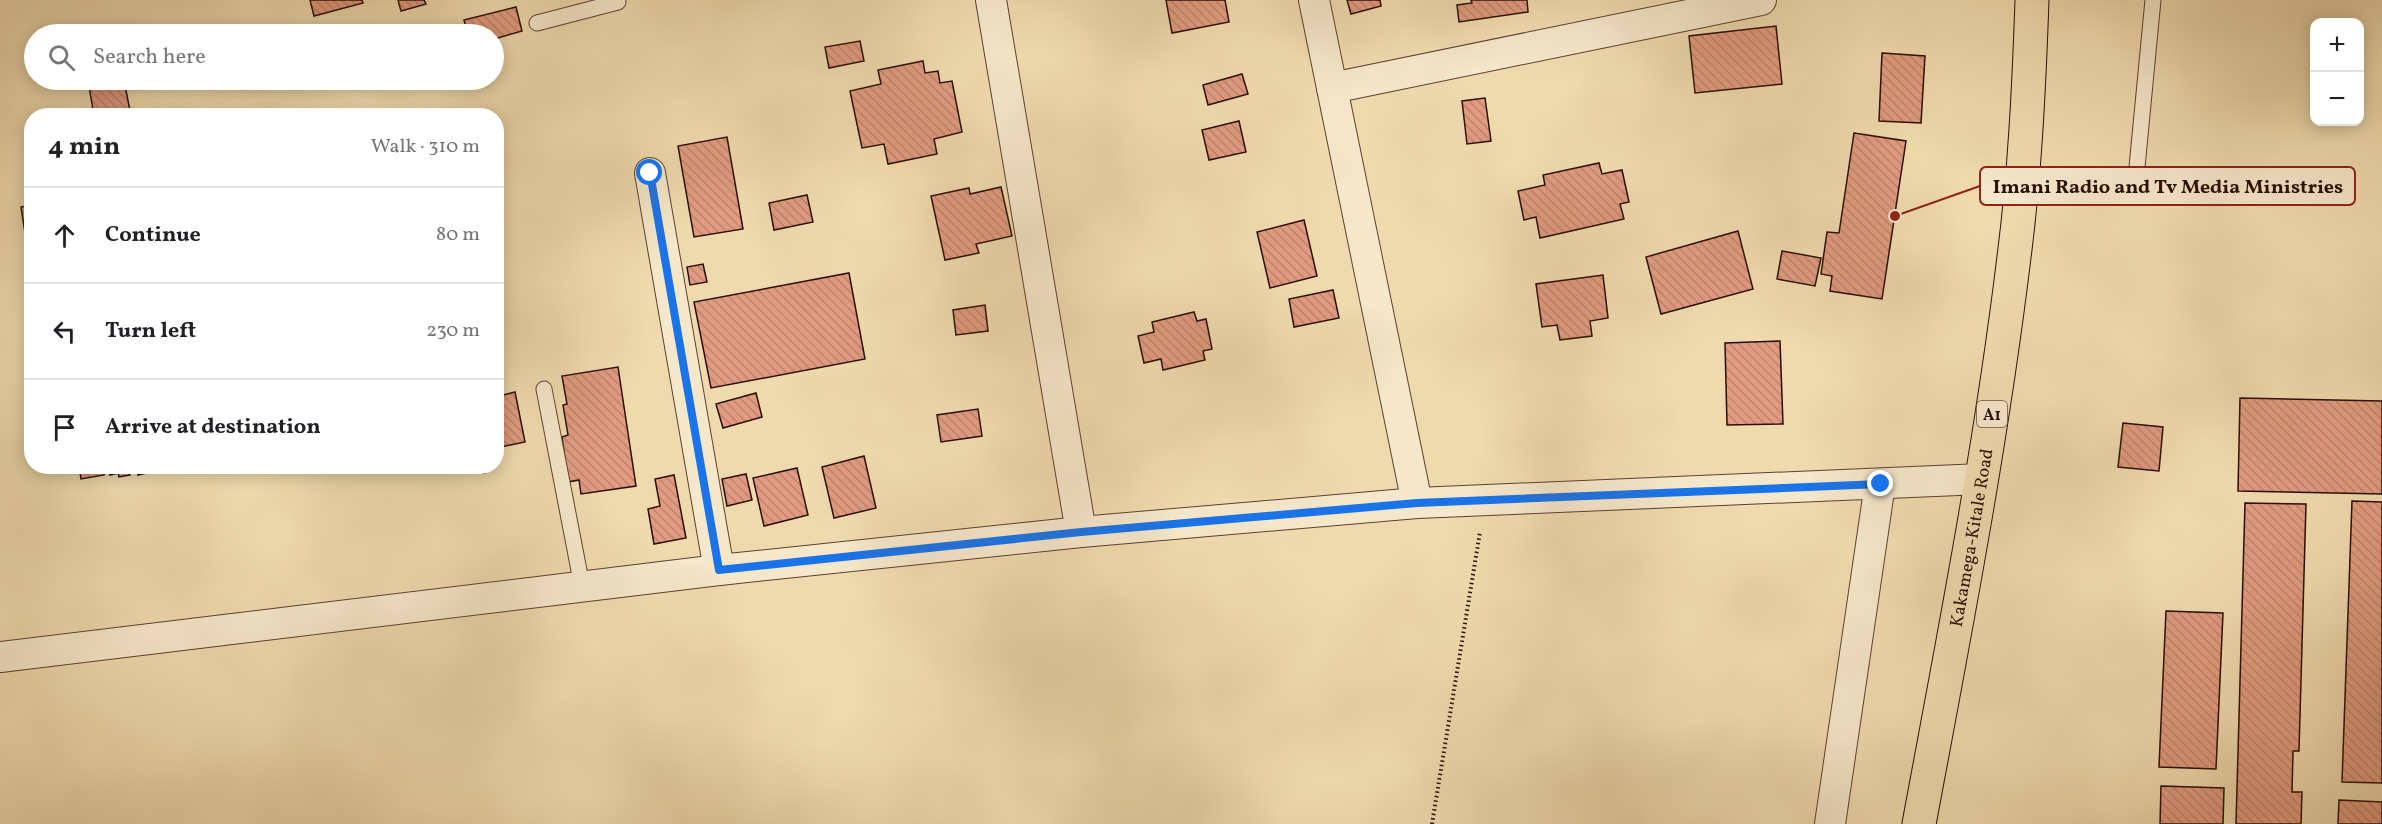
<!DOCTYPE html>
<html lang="en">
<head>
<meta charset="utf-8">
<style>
  body { margin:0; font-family:Vollkorn,serif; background:#f2f2f2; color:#202124 }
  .controls { position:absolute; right:18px; top:18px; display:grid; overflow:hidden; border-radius:12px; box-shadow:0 3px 15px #0003 }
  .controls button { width:54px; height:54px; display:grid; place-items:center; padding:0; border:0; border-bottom:2px solid #e0e0e0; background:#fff; color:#202124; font:30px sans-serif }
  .stop { position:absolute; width:18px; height:18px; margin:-14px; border:4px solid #1a73e8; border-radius:50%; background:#fff }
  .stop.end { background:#1a73e8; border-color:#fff; box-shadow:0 2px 6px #0008 }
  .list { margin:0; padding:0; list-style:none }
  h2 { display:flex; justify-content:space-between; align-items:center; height:78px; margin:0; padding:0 24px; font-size:26px }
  h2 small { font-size:20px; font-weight:400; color:#757577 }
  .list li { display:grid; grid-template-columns:39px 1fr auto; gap:18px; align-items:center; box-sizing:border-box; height:96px; padding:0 24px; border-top:2px solid #e0e0e0 }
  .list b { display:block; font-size:22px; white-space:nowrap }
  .list em { font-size:20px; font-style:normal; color:#757577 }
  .icon { flex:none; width:33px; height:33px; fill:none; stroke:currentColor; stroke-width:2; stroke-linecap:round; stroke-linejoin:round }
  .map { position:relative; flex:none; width:2382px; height:824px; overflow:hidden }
  .search { position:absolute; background:#fff; box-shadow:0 3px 15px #0003; left:24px; top:24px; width:480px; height:66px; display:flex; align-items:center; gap:15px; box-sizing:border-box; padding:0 21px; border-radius:33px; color:#757577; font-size:22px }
  .panel { position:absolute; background:#fff; box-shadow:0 3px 15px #0003; left:24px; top:108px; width:480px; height:366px; border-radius:24px }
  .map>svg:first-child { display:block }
</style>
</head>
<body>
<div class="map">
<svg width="2382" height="824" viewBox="0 0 2382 824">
  <defs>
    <pattern id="building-back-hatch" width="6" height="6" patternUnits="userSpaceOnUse" patternTransform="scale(1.5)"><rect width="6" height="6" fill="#e09b80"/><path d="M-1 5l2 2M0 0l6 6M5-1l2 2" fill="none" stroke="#c0846d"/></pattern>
  </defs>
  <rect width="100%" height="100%" fill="#efdaae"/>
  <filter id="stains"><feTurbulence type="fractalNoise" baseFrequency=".00333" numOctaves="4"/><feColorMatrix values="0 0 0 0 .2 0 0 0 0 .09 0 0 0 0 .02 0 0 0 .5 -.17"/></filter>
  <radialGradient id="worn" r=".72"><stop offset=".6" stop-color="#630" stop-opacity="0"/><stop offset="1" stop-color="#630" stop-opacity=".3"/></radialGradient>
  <g fill="url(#building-back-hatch)" stroke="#2b0e03" stroke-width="1.5">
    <path d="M 310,0 L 362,0 L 363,3 L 314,16 Z"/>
    <path d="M 398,0 L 424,0 L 426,4 L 401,11 Z"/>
    <path d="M 1166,0 L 1225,0 L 1229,22 L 1172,33 Z"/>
    <path d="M 1347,0 L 1380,0 L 1381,6 L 1351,14 Z"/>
    <path d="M 1471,0 L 1527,0 L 1528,12 L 1459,22 L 1457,5 L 1472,3 Z"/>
    <path d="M 516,7 L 522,31 L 494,39 L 494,34 L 468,34 L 464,20 Z"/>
    <path d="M 1776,26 L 1782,84 L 1695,93 L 1689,36 Z"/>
    <path d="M 860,41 L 864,61 L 829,68 L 825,47 Z"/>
    <path d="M 1882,53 L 1925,56 L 1921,123 L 1879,121 Z"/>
    <path d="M 923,61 L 925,73 L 938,71 L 940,83 L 952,81 L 962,132 L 934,139 L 937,154 L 888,164 L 884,144 L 862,148 L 850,91 L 881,84 L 878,70 Z"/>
    <path d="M 1242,74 L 1248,94 L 1208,105 L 1203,85 Z"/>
    <path d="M 88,80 L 124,80 L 131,116 L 94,116 Z"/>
    <path d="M 1485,98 L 1491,141 L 1467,144 L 1462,101 Z"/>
    <path d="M 1239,121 L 1246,152 L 1209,160 L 1202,130 Z"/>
    <path d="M 1854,133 L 1906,141 L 1882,299 L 1830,291 L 1832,276 L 1821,274 L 1827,232 L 1839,233 Z"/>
    <path d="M 727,137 L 743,229 L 694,237 L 678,146 Z"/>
    <path d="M 1599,163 L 1602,174 L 1622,170 L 1629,202 L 1620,204 L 1624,219 L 1540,238 L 1536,217 L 1524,220 L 1518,191 L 1545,185 L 1543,175 Z"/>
    <path d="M 1001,187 L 1012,236 L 976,244 L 979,253 L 945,260 L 931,196 L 969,188 L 970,194 Z"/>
    <path d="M 807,195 L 813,222 L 774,230 L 769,203 Z"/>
    <path d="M 32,205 L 32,251 L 28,252 L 21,207 Z"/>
    <path d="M 1304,220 L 1317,276 L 1270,288 L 1257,232 Z"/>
    <path d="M 1738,231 L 1753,289 L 1661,314 L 1646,257 Z"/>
    <path d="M 1782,251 L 1821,258 L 1815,286 L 1777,279 Z"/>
    <path d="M 703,264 L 707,282 L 690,285 L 687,267 Z"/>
    <path d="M 849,273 L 865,359 L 711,388 L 694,302 Z"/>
    <path d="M 1603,275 L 1608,318 L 1590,321 L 1592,336 L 1560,340 L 1557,325 L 1542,327 L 1536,284 Z"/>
    <path d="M 1333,290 L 1339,318 L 1294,327 L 1289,299 Z"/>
    <path d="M 985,305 L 988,331 L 956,335 L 953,310 Z"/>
    <path d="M 1194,312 L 1197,321 L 1206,319 L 1212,349 L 1203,351 L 1205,360 L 1163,370 L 1161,359 L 1144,363 L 1138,336 L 1154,332 L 1152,322 Z"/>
    <path d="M 1780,341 L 1783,424 L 1727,425 L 1725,343 Z"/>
    <path d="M 618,367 L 636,486 L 581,494 L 579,480 L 568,482 L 562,437 L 568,435 L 563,405 L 567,404 L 562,376 Z"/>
    <path d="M 496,388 L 499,396 L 515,392 L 525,442 L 496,448 Z"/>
    <path d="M 756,393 L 762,417 L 723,428 L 716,404 Z"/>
    <path d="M 2240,398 L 2382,401 L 2382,494 L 2238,491 Z"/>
    <path d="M 978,409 L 982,436 L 941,442 L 937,415 Z"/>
    <path d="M 2123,423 L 2163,427 L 2159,471 L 2118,467 Z"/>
    <path d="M 864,456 L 876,508 L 834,518 L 822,467 Z"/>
    <path d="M 79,466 L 103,466 L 104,475 L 81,479 Z"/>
    <path d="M 108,466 L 159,466 L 150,468 L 151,472 L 138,475 L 137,470 L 129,472 L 130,475 L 119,477 L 118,473 L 110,475 Z"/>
    <path d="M 467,466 L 494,466 L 485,473 L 476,473 Z"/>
    <path d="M 797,468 L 808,515 L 764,526 L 753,478 Z"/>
    <path d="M 746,474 L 752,500 L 727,506 L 722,479 Z"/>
    <path d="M 674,475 L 686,538 L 654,544 L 648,509 L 660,506 L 655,479 Z"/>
    <path d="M 2352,501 L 2382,502 L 2382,783 L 2342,782 Z"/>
    <path d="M 2245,503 L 2306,504 L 2299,751 L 2293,751 L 2292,792 L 2302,792 L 2301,824 L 2236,824 Z"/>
    <path d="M 2166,611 L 2223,613 L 2216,769 L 2159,767 Z"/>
    <path d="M 2161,786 L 2224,788 L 2223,824 L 2160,824 Z"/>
    <path d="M 2339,800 L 2382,802 L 2382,824 L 2338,824 Z"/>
  </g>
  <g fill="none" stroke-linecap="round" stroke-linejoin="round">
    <defs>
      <g id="service">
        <path d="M 537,23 L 618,2 L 617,0"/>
        <path d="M 2137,167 L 2153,0"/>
        <path d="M 544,389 L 582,586"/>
      </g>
      <g id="minor">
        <path d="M 991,0 L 1081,532"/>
        <path d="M 1314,0 L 1417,503"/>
        <path d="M 1332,88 L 1761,0"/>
        <path d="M 650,173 L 719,570"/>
        <path d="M 0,657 L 719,570 L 1081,532 L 1417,503 L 1982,479"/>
        <path d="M 1830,824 L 1880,484"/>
      </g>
      <g id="trunk">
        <path id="s1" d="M 1919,824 C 1954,636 1991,447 2014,257 C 2025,172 2029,86 2032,0"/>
      </g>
    </defs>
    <use href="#service" stroke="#5c412e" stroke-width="17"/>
    <use href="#minor" stroke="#5c412e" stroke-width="32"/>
    <use href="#trunk" stroke="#2b0e03" stroke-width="35"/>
    <path stroke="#2b0e03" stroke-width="4" stroke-dasharray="1.5 3" stroke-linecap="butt" d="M 1432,824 L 1480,532"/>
    <use href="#service" stroke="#f5e7ca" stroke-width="15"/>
    <use href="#minor" stroke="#f5e7ca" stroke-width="30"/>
    <use href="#trunk" stroke="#efdaae" stroke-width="33"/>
  </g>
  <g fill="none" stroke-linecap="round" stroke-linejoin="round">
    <path stroke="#1a73e8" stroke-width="8" d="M 650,173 L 719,570 L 1081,532 L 1417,503 L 1881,484"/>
  </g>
  <g text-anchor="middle" stroke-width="6" stroke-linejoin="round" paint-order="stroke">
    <rect fill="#f5e7ca" stroke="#684f3f" stroke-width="1.5" x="1977" y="401" width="30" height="26" rx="4.5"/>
    <g font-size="16" font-weight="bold" fill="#2b0e03">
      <text x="1992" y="420">A1</text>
    </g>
    <g font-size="18" fill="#2b0e03" stroke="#f5e7ca">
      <text dy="6" stroke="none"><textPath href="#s1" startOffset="291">Kakamega-Kitale Road</textPath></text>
    </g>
  </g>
  <path fill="none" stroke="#8f2418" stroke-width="2" d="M1895 216L1980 186"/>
  <circle fill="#8f2418" stroke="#f5e7ca" stroke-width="2" cx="1895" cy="216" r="6"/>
  <rect fill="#f5e7ca" stroke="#8f2418" stroke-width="2" x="1980" y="167" width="375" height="38" rx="6"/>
  <g font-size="20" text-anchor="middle" font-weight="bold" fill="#2b0e03">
    <text x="2168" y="193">Imani Radio and Tv Media Ministries</text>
  </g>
  <rect width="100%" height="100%" filter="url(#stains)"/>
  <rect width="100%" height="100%" fill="url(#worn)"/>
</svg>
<div class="controls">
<button>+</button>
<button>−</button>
</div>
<div class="stop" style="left:650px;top:173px"></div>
<div class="stop end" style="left:1881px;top:484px"></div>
<div class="search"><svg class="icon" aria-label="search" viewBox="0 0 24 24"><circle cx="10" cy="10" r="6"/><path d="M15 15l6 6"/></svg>Search here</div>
<section class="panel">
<h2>4 min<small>Walk · 310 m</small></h2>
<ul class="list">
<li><svg class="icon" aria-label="ahead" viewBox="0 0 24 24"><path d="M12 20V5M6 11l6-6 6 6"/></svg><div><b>Continue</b></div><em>80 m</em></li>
<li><svg class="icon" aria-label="left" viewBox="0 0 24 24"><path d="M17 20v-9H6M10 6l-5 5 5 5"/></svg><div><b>Turn left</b></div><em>230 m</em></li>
<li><svg class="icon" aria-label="arrive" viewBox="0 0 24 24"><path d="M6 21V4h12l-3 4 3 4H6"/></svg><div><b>Arrive at destination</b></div></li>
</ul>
</section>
</div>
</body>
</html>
